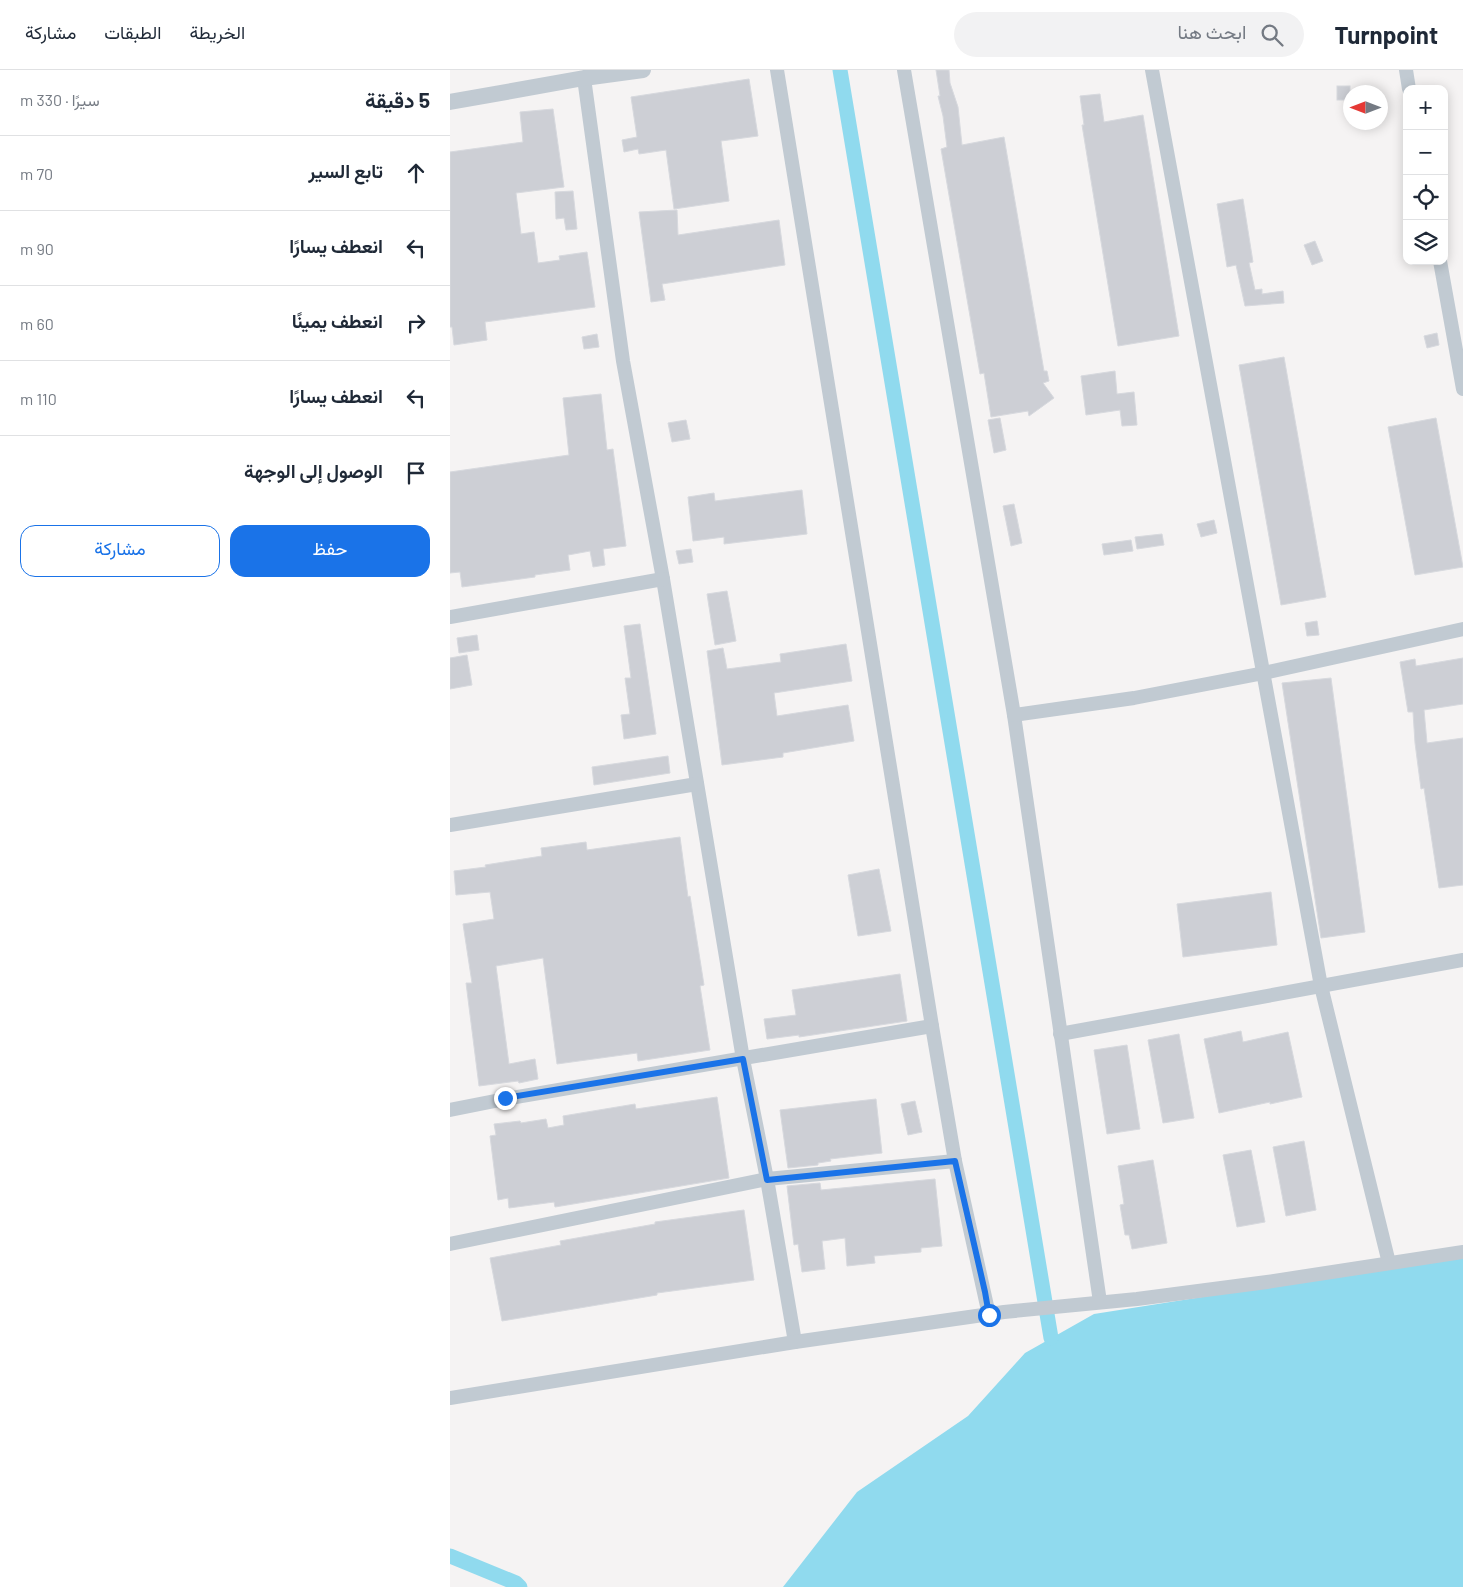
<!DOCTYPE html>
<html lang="ar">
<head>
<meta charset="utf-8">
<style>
  body { margin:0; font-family:Barlow,Vazirmatn,sans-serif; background:#f2f2f3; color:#1f2937; direction:rtl }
  .controls { position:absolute; right:15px; top:15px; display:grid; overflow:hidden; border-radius:10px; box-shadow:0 2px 12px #0003 }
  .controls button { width:45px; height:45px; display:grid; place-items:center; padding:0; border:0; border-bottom:1px solid #e0e1e3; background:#fff; color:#1f2937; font:25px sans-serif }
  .compass { position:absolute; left:893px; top:15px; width:45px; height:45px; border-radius:50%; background:#fff; box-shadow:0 2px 12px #0003; rotate:270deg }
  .stop { position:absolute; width:15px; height:15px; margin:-11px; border:4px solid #1a73e8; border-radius:50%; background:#fff }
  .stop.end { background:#1a73e8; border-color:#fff; box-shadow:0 1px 5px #0008 }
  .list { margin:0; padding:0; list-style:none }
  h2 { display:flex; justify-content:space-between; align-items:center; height:65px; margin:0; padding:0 20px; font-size:21px }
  h2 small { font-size:16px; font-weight:400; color:#747a83 }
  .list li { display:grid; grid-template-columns:32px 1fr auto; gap:15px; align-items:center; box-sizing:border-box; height:75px; padding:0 20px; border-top:1px solid #e0e1e3 }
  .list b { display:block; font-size:19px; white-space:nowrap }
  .list em { font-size:16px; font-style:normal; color:#747a83 }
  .actions { display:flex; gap:10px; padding:15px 20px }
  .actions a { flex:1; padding:11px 0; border:1px solid #1a73e8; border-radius:15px; text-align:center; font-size:18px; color:#1a73e8 }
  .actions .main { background:#1a73e8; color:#fff }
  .icon { flex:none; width:28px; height:28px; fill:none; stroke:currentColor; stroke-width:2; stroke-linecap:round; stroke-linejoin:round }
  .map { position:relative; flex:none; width:1013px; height:1517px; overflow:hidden; direction:ltr }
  header { display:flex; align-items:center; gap:30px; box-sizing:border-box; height:70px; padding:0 25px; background:#fff; border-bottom:1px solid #e0e1e3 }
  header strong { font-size:24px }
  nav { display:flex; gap:28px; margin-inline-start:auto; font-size:18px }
  .search { width:350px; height:45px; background:#f2f2f3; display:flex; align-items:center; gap:12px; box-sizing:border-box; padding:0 18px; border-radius:28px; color:#747a83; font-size:19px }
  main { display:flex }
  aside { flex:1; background:#fff }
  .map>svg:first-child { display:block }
</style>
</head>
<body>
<header>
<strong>Turnpoint</strong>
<div class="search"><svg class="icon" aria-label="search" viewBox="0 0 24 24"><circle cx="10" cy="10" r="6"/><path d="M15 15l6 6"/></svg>ابحث هنا</div>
<nav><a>الخريطة</a><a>الطبقات</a><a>مشاركة</a></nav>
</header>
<main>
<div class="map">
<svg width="1013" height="1517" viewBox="0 0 1013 1517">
  <rect width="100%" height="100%" fill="#f5f3f3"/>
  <path fill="#90daee" d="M 1013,1186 L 1013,1517 L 333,1517 L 407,1422 L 518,1346 L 575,1283 L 644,1244 Z"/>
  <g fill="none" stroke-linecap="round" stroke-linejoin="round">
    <g stroke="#90daee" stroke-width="15">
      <path d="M 390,0 L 601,1268"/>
      <path d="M 0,1486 L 66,1513 L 70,1517"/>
    </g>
  </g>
  <g fill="#cdcfd5" stroke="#d7d9de">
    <path d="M 486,0 L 499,0 L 500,13 L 508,37 L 512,75 L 554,67 L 594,301 L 597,301 L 599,311 L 593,313 L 604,328 L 579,346 L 578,341 L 541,347 L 534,303 L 530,304 L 491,79 L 497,77 L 493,46 L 488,26 L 490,26 Z"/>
    <path d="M 299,9 L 308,66 L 271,71 L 279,131 L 224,139 L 216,80 L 189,84 L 188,79 L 174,82 L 172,70 L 187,67 L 181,27 Z"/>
    <rect x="887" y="16" width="13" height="14"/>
    <path d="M 650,24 L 654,52 L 693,45 L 729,266 L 668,276 L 632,55 L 634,55 L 630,26 Z"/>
    <path d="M 103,39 L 114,117 L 66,123 L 71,164 L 84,162 L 88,193 L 110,190 L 109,186 L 137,182 L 145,237 L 35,252 L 37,270 L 4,275 L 2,257 L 0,257 L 0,82 L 73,72 L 70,42 Z"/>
    <path d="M 123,121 L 127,159 L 116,160 L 114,148 L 106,149 L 105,122 Z"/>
    <path d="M 793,129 L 803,192 L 799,193 L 805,220 L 812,219 L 812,224 L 833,221 L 834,233 L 795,236 L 786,195 L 777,197 L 767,134 Z"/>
    <path d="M 227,140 L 228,165 L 329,150 L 335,195 L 212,214 L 215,230 L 201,232 L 189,142 Z"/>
    <path d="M 865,171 L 873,191 L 862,195 L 854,175 Z"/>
    <path d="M 987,263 L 989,275 L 977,278 L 974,266 Z"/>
    <path d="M 147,264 L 149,277 L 134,279 L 132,267 Z"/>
    <path d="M 834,287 L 876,527 L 831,535 L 789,295 Z"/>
    <path d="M 665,301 L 667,324 L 684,322 L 687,355 L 672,356 L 670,340 L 636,345 L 631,306 Z"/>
    <path d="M 151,324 L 157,380 L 163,379 L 176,476 L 153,479 L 155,495 L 143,497 L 140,481 L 118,485 L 120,500 L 85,505 L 85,507 L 12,517 L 10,502 L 0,503 L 0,402 L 119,385 L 113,328 Z"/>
    <path d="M 550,348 L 556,380 L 544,383 L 538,350 Z"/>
    <path d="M 986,348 L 1013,497 L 965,505 L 938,357 Z"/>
    <path d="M 236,350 L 240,369 L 222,372 L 218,353 Z"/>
    <path d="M 352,420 L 357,464 L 274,474 L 274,467 L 243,471 L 238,427 L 264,423 L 265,431 Z"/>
    <path d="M 564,434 L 572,473 L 561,476 L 553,436 Z"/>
    <path d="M 764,450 L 767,463 L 751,467 L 747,454 Z"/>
    <path d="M 712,464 L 714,475 L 687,479 L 685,467 Z"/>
    <path d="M 681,470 L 683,481 L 654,485 L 652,474 Z"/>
    <path d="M 241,479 L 243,492 L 229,494 L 226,481 Z"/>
    <path d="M 277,521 L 286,571 L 265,575 L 257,524 Z"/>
    <path d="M 867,551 L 869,565 L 857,566 L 855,553 Z"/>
    <path d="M 190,554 L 206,664 L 174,669 L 171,645 L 180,644 L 175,608 L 181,608 L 174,556 Z"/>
    <path d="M 27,565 L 29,580 L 9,583 L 7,568 Z"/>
    <path d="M 396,574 L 402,611 L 324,623 L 327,646 L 398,635 L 404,671 L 333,683 L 333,687 L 272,695 L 257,581 L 273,578 L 277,599 L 331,592 L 330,584 Z"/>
    <path d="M 17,585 L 22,615 L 0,619 L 0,588 Z"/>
    <path d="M 1013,588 L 1013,634 L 974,640 L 977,673 L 1013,668 L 1013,815 L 989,818 L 974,718 L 971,719 L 965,673 L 963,642 L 958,642 L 950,592 L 965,589 L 966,596 Z"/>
    <path d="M 881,608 L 915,862 L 871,868 L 832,613 Z"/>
    <path d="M 218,686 L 220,703 L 144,715 L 142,697 Z"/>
    <path d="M 230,767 L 238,827 L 240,826 L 254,915 L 250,916 L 260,980 L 188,991 L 187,983 L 107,994 L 93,888 L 46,896 L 59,994 L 85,989 L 88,1009 L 69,1013 L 68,1011 L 29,1016 L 16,913 L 22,913 L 13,854 L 44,849 L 40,822 L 6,825 L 4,801 L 36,797 L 35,795 L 92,786 L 91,778 L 136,772 L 137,780 Z"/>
    <path d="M 429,799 L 441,861 L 408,866 L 398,805 Z"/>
    <path d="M 821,822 L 827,875 L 733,887 L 727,834 Z"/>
    <path d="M 450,904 L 457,951 L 349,967 L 349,965 L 317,969 L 314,949 L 346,945 L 342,920 Z"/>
    <path d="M 791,961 L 793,972 L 838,962 L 852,1027 L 820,1034 L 820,1032 L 769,1043 L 754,969 Z"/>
    <path d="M 729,964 L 744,1048 L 713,1053 L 698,970 Z"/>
    <path d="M 677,975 L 690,1059 L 657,1064 L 644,980 Z"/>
    <path d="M 267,1027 L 279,1108 L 105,1137 L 104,1132 L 59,1138 L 58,1128 L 48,1130 L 40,1066 L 46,1065 L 44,1054 L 70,1051 L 71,1053 L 96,1049 L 98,1058 L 114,1055 L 113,1046 L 185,1034 L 186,1039 Z"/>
    <path d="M 426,1029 L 432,1083 L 380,1089 L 381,1091 L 368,1093 L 368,1095 L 338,1098 L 330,1040 Z"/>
    <path d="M 465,1031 L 472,1062 L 458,1065 L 451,1034 Z"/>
    <path d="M 854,1071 L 866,1140 L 836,1146 L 823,1077 Z"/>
    <path d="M 801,1080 L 815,1152 L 787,1157 L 773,1085 Z"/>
    <path d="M 703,1090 L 717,1173 L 682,1179 L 679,1165 L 675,1165 L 670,1135 L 674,1134 L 668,1096 Z"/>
    <path d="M 485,1109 L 492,1176 L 471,1178 L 471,1182 L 424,1186 L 425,1193 L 397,1196 L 395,1168 L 372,1171 L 375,1199 L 352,1202 L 348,1174 L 344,1175 L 337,1116 L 370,1113 L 371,1120 Z"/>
    <path d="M 294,1140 L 304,1210 L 207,1223 L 207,1225 L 52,1251 L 40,1188 L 111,1175 L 110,1171 L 205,1154 L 205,1152 Z"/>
  </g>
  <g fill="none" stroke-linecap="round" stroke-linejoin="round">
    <g stroke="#c1cad2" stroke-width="14">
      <path d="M 327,0 L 482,956 L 505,1091 L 539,1245"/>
      <path d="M 454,0 L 564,645 L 650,1232"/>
      <path d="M 702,0 L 871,916 L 939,1193"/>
      <path d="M 956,0 L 959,19"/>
      <path d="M 134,8 L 173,291 L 213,509 L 293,989 L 317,1109 L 345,1272"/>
      <path d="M 990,191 L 1013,319"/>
      <path d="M 0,547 L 213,509"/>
      <path d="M 564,645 L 684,628 L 814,603 L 1013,559"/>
      <path d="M 0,755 L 247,714"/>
      <path d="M 610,964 L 1013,890"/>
      <path d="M 0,1040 L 55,1029 L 482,956"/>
      <path d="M 0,1174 L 317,1109 L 505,1091"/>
      <path d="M 0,1328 L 345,1272 L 554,1242 L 687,1229 L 817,1212 L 1013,1182"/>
    </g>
    <path stroke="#c1cad2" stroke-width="16" d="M 0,32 L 134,8 L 193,0"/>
  </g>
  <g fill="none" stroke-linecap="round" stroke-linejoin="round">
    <path stroke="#1a73e8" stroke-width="6" d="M 55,1028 L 293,989 L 317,1110 L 505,1091 L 535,1222 L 539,1245"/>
  </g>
</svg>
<div class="controls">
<button>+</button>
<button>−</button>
<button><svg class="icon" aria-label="locate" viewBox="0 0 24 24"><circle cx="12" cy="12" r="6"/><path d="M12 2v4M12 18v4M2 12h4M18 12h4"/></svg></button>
<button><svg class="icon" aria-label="layers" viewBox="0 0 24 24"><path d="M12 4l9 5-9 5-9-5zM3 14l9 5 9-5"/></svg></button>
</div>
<svg class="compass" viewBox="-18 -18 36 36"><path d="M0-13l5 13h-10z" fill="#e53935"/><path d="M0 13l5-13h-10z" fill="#747a83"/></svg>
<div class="stop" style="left:539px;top:1245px"></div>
<div class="stop end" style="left:55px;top:1028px"></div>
</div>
<aside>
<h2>5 دقيقة<small>سيرًا · 330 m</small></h2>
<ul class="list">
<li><svg class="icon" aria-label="ahead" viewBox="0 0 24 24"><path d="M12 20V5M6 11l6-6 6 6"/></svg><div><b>تابع السير</b></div><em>70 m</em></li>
<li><svg class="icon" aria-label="left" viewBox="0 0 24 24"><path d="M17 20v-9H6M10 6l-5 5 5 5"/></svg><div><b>انعطف يسارًا</b></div><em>90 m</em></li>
<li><svg class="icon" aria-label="right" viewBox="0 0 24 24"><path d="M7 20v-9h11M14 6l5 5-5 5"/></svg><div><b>انعطف يمينًا</b></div><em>60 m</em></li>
<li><svg class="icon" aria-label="left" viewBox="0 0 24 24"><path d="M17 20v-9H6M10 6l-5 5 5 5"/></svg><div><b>انعطف يسارًا</b></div><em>110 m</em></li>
<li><svg class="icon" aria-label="arrive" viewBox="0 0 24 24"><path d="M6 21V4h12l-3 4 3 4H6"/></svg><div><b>الوصول إلى الوجهة</b></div></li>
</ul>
<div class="actions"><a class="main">حفظ</a><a>مشاركة</a></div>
</aside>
</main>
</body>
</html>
